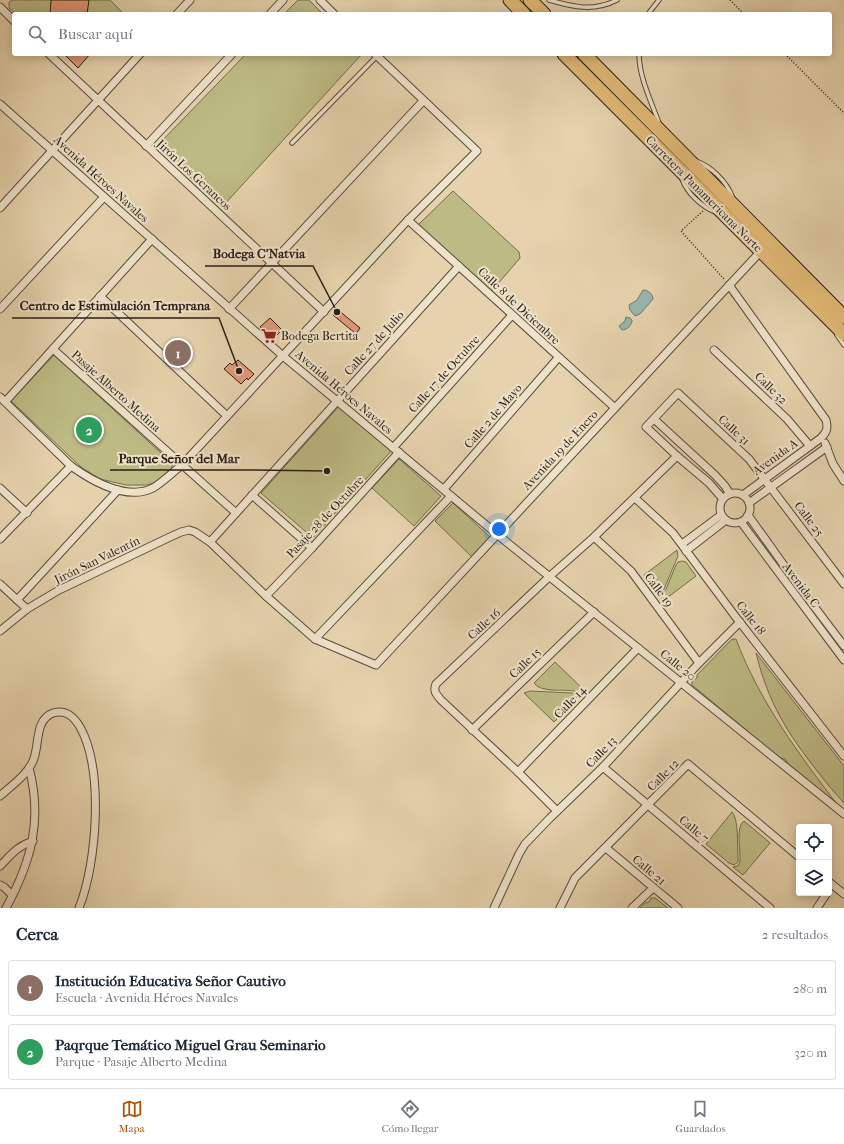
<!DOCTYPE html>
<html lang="es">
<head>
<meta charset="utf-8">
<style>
  body { margin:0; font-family:"IM FELL French Canon",serif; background:#f2f2f3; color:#1f2937 }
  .controls { position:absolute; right:12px; bottom:12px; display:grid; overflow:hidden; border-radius:4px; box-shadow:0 2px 10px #0003 }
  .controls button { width:36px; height:36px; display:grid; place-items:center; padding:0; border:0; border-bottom:1px solid #e0e1e3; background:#fff; color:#1f2937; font:20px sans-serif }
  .you { position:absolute; left:499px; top:529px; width:14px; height:14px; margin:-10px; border:3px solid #fff; border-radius:50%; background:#1a73e8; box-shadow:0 0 0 6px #1a73e833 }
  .badge { display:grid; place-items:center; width:26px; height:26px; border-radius:50%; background:#b45309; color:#fff; font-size:13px; font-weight:700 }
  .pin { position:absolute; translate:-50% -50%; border:2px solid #fff; box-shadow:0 1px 4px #0006 }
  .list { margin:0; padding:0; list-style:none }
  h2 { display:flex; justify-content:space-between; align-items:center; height:52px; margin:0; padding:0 16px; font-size:17px }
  h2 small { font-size:13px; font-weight:400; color:#747a83 }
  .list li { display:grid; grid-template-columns:26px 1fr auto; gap:12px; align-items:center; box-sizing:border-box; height:56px; margin:0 8px 8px; padding:0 8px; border:1px solid #e0e1e3; border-radius:4px }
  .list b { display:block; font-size:15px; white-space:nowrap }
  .list p { margin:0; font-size:13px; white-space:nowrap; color:#747a83 }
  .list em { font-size:13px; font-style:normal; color:#747a83 }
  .icon { flex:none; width:22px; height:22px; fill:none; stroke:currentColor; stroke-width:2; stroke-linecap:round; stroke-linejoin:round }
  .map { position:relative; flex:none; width:844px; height:908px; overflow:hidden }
  .search { position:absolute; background:#fff; box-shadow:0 2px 10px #0003; left:12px; right:12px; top:12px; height:44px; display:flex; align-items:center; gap:10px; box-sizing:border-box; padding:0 14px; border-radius:4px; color:#747a83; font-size:15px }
  .sheet { height:180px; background:#fff }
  nav { display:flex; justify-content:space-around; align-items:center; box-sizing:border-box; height:56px; border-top:1px solid #e0e1e3; background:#fff; font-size:11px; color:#747a83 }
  nav a { display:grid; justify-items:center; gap:2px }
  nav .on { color:#b45309 }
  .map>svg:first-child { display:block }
</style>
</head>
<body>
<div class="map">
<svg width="844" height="908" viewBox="0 0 844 908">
  <rect width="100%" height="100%" fill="#e6d3ad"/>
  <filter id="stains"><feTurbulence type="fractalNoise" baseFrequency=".005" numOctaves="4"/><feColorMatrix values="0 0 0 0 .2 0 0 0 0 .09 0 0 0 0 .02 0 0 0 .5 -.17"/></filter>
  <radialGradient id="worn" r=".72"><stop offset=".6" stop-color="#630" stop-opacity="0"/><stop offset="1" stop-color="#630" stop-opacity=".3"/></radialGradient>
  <g fill="#bdba84" stroke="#736c4c">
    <path d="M 12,0 L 110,0 L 124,14 L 16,14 L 9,8 L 9,2 Z"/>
    <path d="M 298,0 L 309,0 L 323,14 L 284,14 Z"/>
    <path d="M 246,54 L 362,54 L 222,207 L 157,146 Z"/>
    <path d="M 453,191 L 519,252 L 520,258 L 491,292 L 418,225 Z"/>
    <path d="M 54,355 L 173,464 L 171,469 L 154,483 L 146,485 L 126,485 L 100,479 L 81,467 L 11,401 Z"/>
    <path d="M 341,404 L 392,450 L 313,538 L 261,493 Z"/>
    <path d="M 399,459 L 441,496 L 414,526 L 372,488 Z"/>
    <path d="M 453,503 L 490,537 L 491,543 L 475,560 L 435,521 Z"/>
    <path d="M 677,550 L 678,556 L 664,589 L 661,592 L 657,592 L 644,575 Z"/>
    <path d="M 682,561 L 686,562 L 696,576 L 663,601 L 657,594 L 662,594 L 666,589 L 676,565 L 678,562 Z"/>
    <path d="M 732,639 L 736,639 C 759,701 800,756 840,808 L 788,764 L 785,759 L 780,758 L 692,685 L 692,681 L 697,678 L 697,675 Z"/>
    <path d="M 756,653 L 844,766 L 844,803 C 835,793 826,783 818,772 C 787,733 768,702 756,653 Z"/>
    <path d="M 555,662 L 585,691 L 579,697 L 578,693 L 574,691 C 564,689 540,693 534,683 Z"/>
    <path d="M 530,691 L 572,693 L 576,695 L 576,699 L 554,722 L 524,693 Z"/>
    <path d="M 732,812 C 739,819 737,846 738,856 L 738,862 L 734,865 L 729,863 L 706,844 Z"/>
    <path d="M 744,821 L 770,843 L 743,875 L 733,867 L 738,866 L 740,862 C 741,851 735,827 744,821 Z"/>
    <path d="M 651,898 L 655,898 L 668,908 L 640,908 L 645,903 L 649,902 Z"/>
  </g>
  <g fill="#97b7af" stroke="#6b7a71">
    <path d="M 643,290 C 648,290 653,294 653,299 L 640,314 L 635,316 L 630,310 L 629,305 L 637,300 Z"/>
    <path d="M 626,317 L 630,318 L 632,320 C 632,325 627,330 622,330 L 619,326 L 625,321 Z"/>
  </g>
  <g fill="#e49878" stroke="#291e14">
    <path d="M 51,0 L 89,0 L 87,14 L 50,14 Z"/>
    <path d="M 64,54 L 90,54 L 78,68 Z"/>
    <path d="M 337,309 L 360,328 L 356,334 L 333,315 Z"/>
    <path d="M 270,318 L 282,330 L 272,340 L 260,327 Z"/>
    <path d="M 238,360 L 254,374 L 248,380 L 247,378 L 241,384 L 224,369 L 230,363 L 232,365 Z"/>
  </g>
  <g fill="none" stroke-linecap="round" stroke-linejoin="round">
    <defs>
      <g id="lane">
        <path d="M 549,0 C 574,7 593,12 617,0"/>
        <path d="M 648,14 L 659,0"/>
        <path d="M 639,54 C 639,77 651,101 659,123"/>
        <path d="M 292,143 L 377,56"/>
        <path d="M 696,161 C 712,167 726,181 732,196"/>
        <path d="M 682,179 C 687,193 701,206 715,212"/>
        <path d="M 837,335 L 844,345"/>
      </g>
      <g id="street">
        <path d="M 320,0 L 334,14"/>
        <path d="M 0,7 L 14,21"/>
        <path d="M 177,14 L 190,0"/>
        <path d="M 270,14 L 283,0"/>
        <path d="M 49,54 L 324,312"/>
        <path d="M 0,104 L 283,356 L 504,540 L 844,814"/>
        <path d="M 146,146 L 232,54"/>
        <path d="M 0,208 L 140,54"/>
        <path d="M 408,220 L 615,408"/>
        <path d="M 729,285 L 826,420 C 828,428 827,432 821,438 L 743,495"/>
        <path d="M 100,296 L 227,416"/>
        <path d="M 0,309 L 104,197"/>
        <path d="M 229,309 L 423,101"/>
        <path d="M 53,349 L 236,513"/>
        <path d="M 714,350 L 787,419 L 810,446"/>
        <path d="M 0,397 L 71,466 C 92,481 127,501 153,488 C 163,482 173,472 182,465 L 408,220 L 477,151 L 375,54"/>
        <path d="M 5,402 L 152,239"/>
        <path d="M 654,419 L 715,475 L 725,486 L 730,494"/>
        <path d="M 825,443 L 833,464 L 844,481"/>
        <path d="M 393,448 L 512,315"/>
        <path d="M 0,488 L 27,513"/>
        <path d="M 444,489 L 558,358"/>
        <circle cx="735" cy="508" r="15"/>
        <path d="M 252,495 L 312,548"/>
        <path d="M 635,498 L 673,533 L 735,616 L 844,756"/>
        <path d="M 723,499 L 709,483 L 677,456 L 646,427 L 678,393 L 749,459 L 844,584"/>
        <path d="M 749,503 L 827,447"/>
        <path d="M 748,515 L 798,585 L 844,646"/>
        <path d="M 741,522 L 844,660"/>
        <path d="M 594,537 L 631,571 L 699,663"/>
        <path d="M 0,539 L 71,466"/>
        <path d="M 210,542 L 459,266"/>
        <path d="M 682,544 L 721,515"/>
        <path d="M 686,551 L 726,520"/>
        <path d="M 0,584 L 27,609"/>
        <path d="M 266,596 L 312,548 L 399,452"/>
        <path d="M 17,600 L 118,490"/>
        <path d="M 0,631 L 27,609 L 59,590 L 170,537 L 181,532 L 189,530 L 195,532 L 210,542 L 266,596 L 315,639 L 376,665 L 761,251"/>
        <path d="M 315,639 L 451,496"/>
        <path d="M 472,730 L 594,612"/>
        <path d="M 603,767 L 770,908"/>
        <path d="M 518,772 L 638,648"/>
        <path d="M 0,796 C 11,786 27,775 33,761 C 40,746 34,720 53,713 C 66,709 74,717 80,727 C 104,770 97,863 79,908"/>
        <path d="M 557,811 L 518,772 L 441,700 C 436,694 433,691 436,684 L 550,576 L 594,537 L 677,456"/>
        <path d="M 606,848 L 678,908"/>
        <path d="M 0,866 C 11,855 17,846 33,841"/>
        <path d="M 829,882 L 844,894"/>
        <path d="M 0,885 L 4,887 L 12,895"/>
        <path d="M 6,908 C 31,862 43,820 29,768"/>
        <path d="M 494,908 L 519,854 L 525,844 L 550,818 L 603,767 L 699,663 L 740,622"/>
        <path d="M 560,908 L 575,878 L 688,764 L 799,857"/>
        <path d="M 632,908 L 653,888"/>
        <path d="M 817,908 L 827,893"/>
      </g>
      <g id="highway">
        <path d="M 510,0 L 524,14"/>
        <path d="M 530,0 L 544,14"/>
        <path d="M 564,54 L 844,334"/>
        <path d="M 584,54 L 844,317"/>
      </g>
    </defs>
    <use href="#lane" stroke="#584b3a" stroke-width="5.5"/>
    <use href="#street" stroke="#584b3a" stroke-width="9"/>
    <use href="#highway" stroke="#291e14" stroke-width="15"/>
    <g stroke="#291e14" stroke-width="1.5" stroke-dasharray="1 2" stroke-linecap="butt">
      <path d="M 730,0 L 744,14"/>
      <path d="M 785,54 L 844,113"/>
      <path d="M 703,211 L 681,231 L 724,279"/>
    </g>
    <use href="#lane" stroke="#efe2ca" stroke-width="3.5"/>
    <use href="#street" stroke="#efe2ca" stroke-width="7"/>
    <use href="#highway" stroke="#e3ba76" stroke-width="13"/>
  </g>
  <defs>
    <symbol id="supermarket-bare" viewBox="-9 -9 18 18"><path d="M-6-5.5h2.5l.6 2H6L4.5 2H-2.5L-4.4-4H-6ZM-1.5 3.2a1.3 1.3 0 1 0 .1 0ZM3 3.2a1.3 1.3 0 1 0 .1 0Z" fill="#8f2418" stroke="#efe2ca" stroke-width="2.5" paint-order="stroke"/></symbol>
  </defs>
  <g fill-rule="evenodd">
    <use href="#supermarket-bare" x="258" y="325" width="22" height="22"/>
  </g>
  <g text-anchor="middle" stroke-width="4" stroke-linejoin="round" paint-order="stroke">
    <g font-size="12" fill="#291e14" stroke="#efe2ca">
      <text transform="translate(194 175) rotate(43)" y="4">Jirón Los Geraneos</text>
      <text transform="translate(101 179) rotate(42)" y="4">Avenida Héroes Navales</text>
      <text transform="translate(704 194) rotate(45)" y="4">Carretera Panamericana Norte</text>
      <text transform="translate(519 306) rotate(43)" y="4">Calle 8 de Diciembre</text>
      <text transform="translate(374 343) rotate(-48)" y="4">Calle 27 de Julio</text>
      <text transform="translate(444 374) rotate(-48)" y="4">Calle 17 de Octubre</text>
      <text transform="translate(771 388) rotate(44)" y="4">Calle 32</text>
      <text transform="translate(116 391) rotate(42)" y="4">Pasaje Alberto Medina</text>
      <text transform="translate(344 392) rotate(40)" y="4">Avenida Héroes Navales</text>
      <text transform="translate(493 416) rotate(-49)" y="4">Calle 2 de Mayo</text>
      <text transform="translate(734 430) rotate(43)" y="4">Calle 31</text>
      <text transform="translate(560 450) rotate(-47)" y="4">Avenida 19 de Enero</text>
      <text transform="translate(775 457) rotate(-36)" y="4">Avenida A</text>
      <text transform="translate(325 517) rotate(-47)" y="4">Pasaje 28 de Octubre</text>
      <text transform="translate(809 519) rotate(53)" y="4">Calle 25</text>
      <text transform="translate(97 560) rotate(-26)" y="4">Jirón San Valentín</text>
      <text transform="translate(801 585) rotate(53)" y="4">Avenida C</text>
      <text transform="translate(659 590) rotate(53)" y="4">Calle 19</text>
      <text transform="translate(751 618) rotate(52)" y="4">Calle 18</text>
      <text transform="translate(484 624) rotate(-43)" y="4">Calle 16</text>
      <text transform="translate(525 663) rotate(-44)" y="4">Calle 15</text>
      <text transform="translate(678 665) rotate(39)" y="4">Calle 20</text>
      <text transform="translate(570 702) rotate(-46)" y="4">Calle 14</text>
      <text transform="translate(601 752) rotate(-46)" y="4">Calle 13</text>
      <text transform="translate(663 775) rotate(-45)" y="4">Calle 12</text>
      <text transform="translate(694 829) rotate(40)" y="4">Calle 7</text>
      <text transform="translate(649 870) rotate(40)" y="4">Calle 21</text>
    </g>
    <g font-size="12" fill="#291e14" stroke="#efe2ca" text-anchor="start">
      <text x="281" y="340">Bodega Bertita</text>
    </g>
  </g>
  <path fill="none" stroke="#291e14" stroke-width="1.5" d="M337 312L313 266H205M239 371L219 318H12M327 471L248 470H110"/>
  <g fill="#291e14" stroke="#efe2ca" stroke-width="1.5">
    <circle cx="337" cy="312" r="4"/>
    <circle cx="239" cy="371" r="4"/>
    <circle cx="327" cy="471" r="4"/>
  </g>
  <g font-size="13" text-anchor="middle" font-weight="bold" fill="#291e14" stroke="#efe2ca" stroke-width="4" stroke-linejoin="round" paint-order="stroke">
    <text x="259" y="258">Bodega C'Natvia</text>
    <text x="115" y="310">Centro de Estimulación Temprana</text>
    <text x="179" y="463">Parque Señor del Mar</text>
  </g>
  <rect width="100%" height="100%" filter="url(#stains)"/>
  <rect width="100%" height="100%" fill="url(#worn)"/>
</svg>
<div class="controls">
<button><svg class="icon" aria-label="locate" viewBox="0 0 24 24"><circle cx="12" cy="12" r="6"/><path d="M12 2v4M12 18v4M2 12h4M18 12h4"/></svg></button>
<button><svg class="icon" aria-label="layers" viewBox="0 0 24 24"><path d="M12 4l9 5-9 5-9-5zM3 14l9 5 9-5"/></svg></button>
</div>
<div class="you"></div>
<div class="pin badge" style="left:178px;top:353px;background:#8d6e63">1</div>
<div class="pin badge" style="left:89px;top:430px;background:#2e9e5b">2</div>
<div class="search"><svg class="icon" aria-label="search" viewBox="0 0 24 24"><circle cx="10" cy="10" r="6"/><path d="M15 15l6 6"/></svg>Buscar aquí</div>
</div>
<section class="sheet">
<h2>Cerca<small>2 resultados</small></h2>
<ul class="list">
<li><span class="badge" style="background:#8d6e63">1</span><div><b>Institución Educativa Señor Cautivo</b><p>Escuela · Avenida Héroes Navales</p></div><em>280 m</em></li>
<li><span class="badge" style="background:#2e9e5b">2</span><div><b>Paqrque Temático Miguel Grau Seminario</b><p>Parque · Pasaje Alberto Medina</p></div><em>320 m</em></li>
</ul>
</section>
<nav>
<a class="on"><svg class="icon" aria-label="map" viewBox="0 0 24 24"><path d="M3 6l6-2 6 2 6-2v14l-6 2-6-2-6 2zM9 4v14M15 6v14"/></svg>Mapa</a>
<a><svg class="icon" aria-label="directions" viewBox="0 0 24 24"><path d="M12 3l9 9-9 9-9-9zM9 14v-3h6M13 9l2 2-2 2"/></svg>Cómo llegar</a>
<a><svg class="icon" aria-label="saved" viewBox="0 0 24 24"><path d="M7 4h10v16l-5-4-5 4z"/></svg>Guardados</a>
</nav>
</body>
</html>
